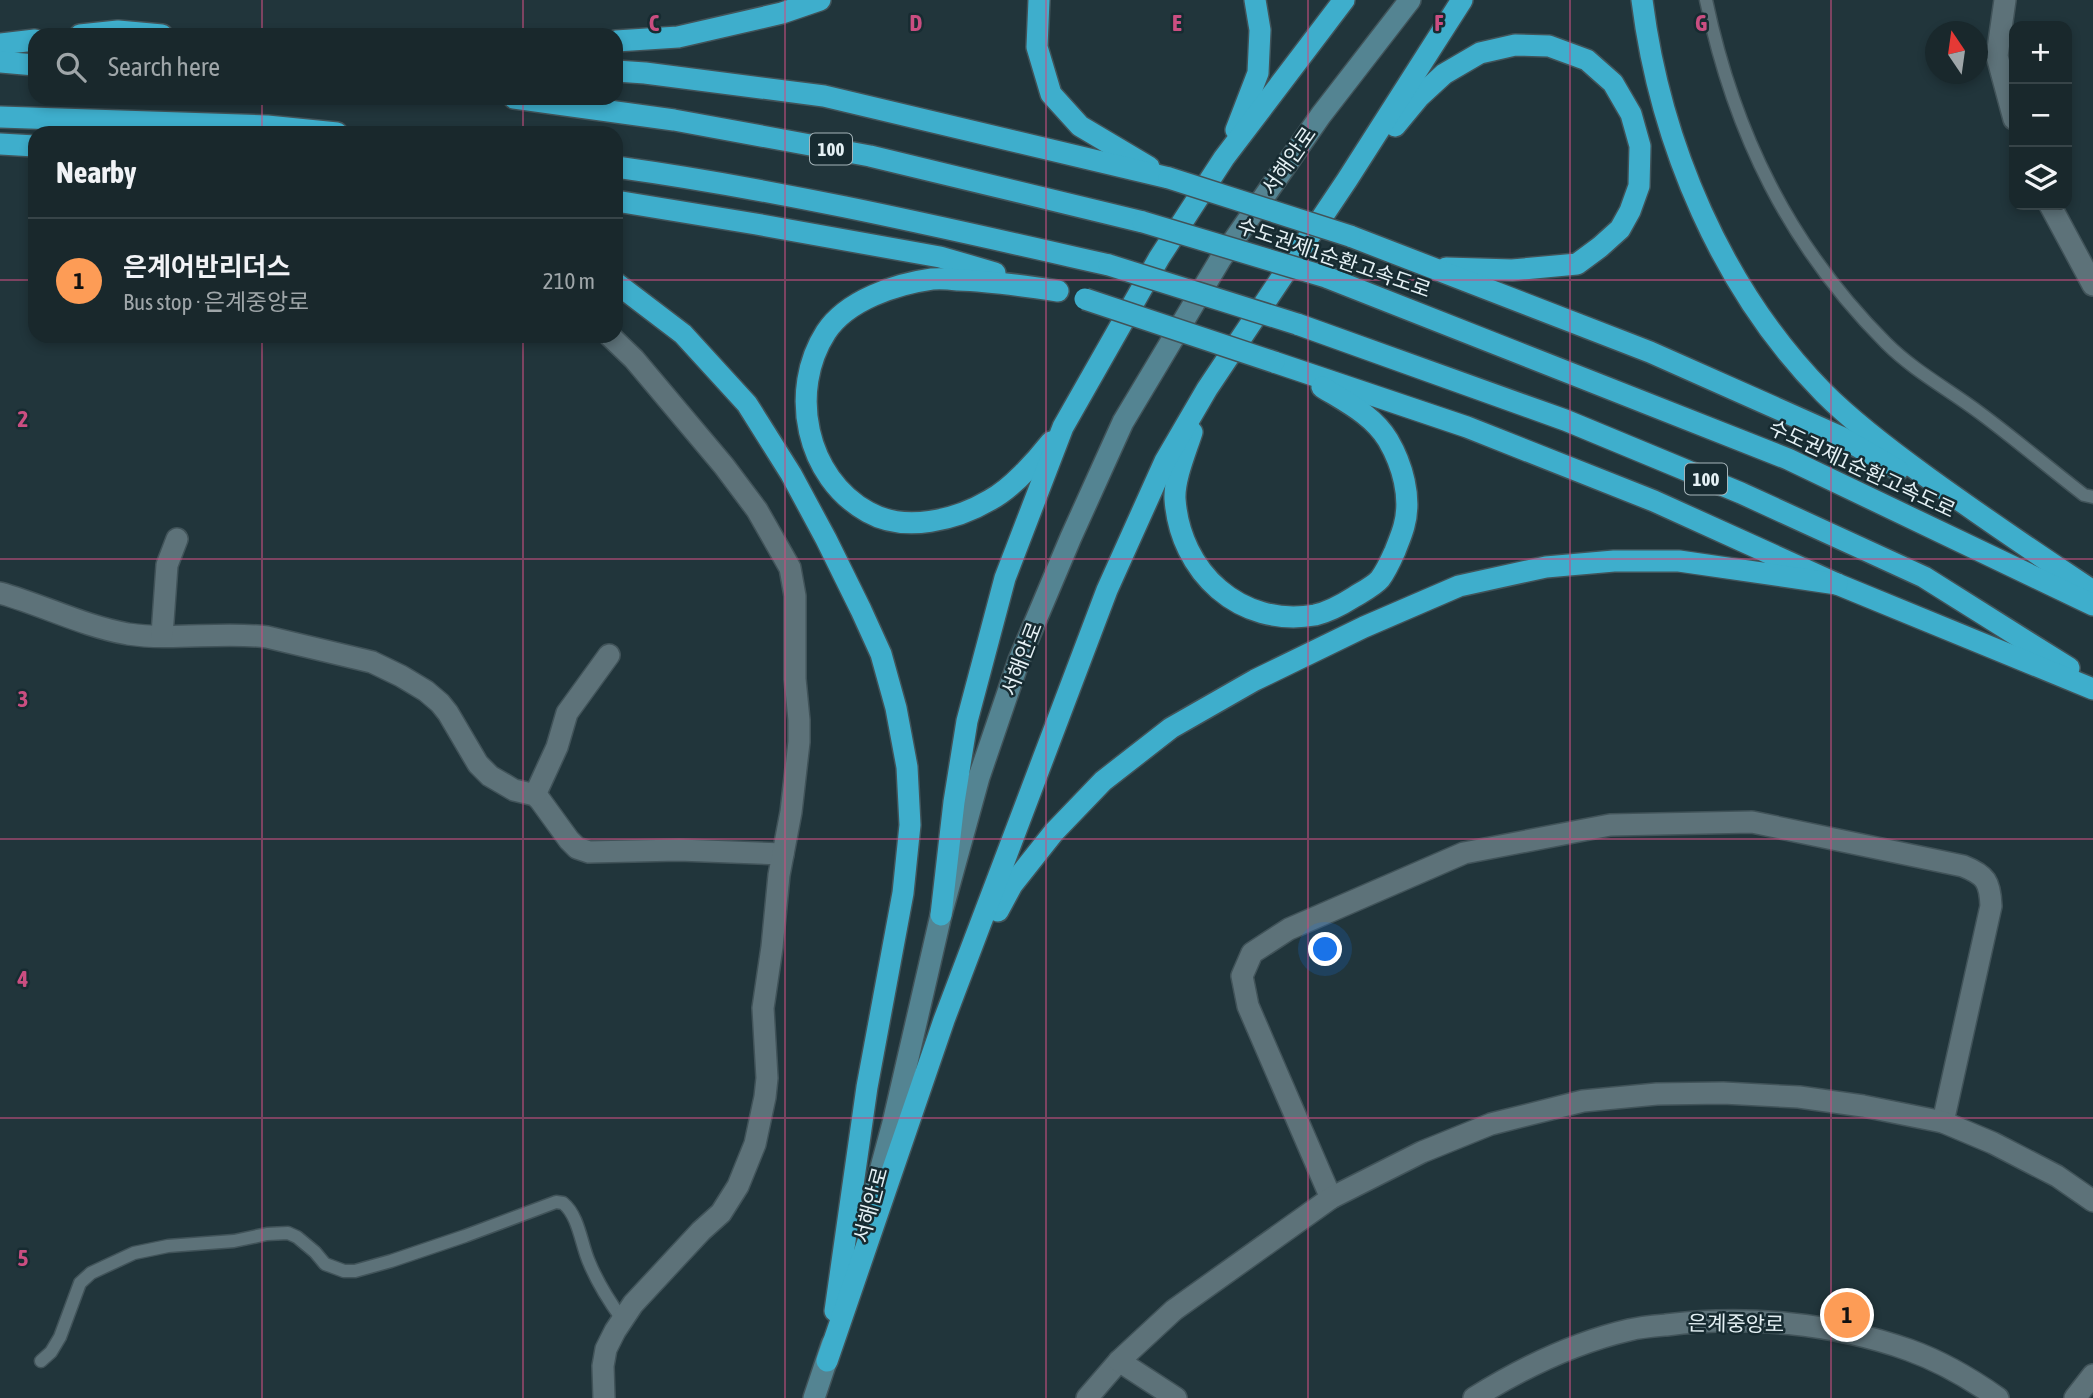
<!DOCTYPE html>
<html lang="en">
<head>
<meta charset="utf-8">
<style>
  body { margin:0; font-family:"Asap Condensed","Noto Sans KR",sans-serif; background:#223034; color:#f1f3f6 }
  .controls { position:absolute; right:21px; top:21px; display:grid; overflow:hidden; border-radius:14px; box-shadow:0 4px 10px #0003 }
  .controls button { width:63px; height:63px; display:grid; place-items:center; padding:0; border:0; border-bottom:2px solid #374448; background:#19282c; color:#f1f3f6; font:35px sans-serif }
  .compass { position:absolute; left:1925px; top:21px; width:63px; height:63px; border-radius:50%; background:#19282c; box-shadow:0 4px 10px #0003; rotate:347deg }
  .you { position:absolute; left:1326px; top:950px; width:24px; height:24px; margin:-18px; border:5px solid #fff; border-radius:50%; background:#1a73e8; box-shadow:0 0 0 10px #1a73e833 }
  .badge { display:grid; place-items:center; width:46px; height:46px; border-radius:50%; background:#fd9c56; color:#111; font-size:23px; font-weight:700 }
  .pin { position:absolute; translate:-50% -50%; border:4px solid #fff; box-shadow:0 2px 7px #0006 }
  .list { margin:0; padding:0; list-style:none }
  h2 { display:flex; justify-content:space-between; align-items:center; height:91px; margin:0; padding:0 28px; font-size:30px }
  h2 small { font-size:23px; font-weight:400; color:#9fa6a9 }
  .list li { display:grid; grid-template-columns:46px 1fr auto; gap:21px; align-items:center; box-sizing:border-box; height:126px; padding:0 28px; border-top:2px solid #374448 }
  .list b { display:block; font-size:26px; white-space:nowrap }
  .list p { margin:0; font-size:23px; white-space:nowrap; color:#9fa6a9 }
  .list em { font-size:23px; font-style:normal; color:#9fa6a9 }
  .icon { flex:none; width:38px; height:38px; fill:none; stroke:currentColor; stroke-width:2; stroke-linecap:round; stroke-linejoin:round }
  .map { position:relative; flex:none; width:2093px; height:1398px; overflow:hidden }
  .search { position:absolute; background:#19282c; box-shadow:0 4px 10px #0003; left:28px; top:28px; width:595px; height:77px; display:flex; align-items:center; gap:18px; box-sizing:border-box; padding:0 24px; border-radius:21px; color:#9fa6a9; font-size:26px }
  .panel { position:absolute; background:#19282c; box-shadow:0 4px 10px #0003; left:28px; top:126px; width:595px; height:217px; border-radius:21px }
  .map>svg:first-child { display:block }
</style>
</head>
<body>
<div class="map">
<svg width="2093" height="1398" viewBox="0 0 2093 1398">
  <rect width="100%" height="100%" fill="#21353b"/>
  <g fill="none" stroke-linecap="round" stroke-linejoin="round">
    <defs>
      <g id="service">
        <path d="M 1706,0 C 1734,133 1789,246 1886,343 C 1914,371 1948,389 1980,413 C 2015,439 2049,468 2084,495 L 2093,497"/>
        <path d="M 41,1361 L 51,1352 L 60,1337 L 80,1283 L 91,1273 L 134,1253 L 168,1246 L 234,1241 L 267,1234 L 288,1233 L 297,1237 L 315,1252 L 325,1264 L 344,1271 L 355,1271 L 391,1261 L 465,1236 L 556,1202 L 563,1203 C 579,1216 581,1244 589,1262 C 598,1284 609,1301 622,1319"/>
      </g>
      <g id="minor">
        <path d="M 2005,0 L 1997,56 L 2014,119"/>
        <path d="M 2050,205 L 2093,285"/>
        <path d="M 0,593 C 43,605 83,626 128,634 C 174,641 221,631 267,637 L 372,662 L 401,676 L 426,691 L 440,703 L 448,713 L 478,764 L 490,776 L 514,790 L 535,795 L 540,800 L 569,840 L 577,848 L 589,852 L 679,850 L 783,854"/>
        <path d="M 162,635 L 167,565 L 177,539"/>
        <path d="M 535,795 L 557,747 L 567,713 L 609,655"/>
        <path d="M 1331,1198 L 1248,1006 L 1242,976 L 1252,953 L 1289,929 L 1464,853 L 1610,825 L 1752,822 L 1963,866 C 1986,875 1990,882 1991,906 L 1943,1122"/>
        <path d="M 604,1398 L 603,1366 L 606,1349 L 615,1331 L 633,1304 L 701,1231 L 721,1213 L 738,1186 L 755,1144 L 765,1097 L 767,1078 L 763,1008 L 772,947 L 779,875 L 791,812 L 799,742 L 799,720 L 795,679 L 795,596 L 790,568 L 757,510 L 724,466 L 634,359 L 610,336"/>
        <path d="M 1087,1398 L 1119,1361"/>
        <path d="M 1176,1398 L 1119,1361 L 1174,1310 L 1331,1198 L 1422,1152 L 1491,1124 L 1583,1101 L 1657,1094 L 1723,1093 L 1799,1097 L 1863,1106 L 1943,1122 L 1993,1143 L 2057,1176 L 2093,1201"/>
        <path d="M 1474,1398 C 1522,1368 1573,1343 1629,1330 C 1641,1327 1654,1326 1666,1325 C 1746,1315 1833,1323 1909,1350 C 1940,1361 1971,1379 1998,1398"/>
        <path d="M 2075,1398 L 2093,1375"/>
      </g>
      <g id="secondary">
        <path d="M 869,1212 L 893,1123 L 941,915 L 979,777 L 1019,660 L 1071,537 L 1123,422 L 1220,260 L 1321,115 L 1410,0"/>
        <path d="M 814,1398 L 832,1344"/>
      </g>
      <g id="motorway">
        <path d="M 1039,0 L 1037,47 L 1051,94 L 1080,126 L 1149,167"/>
        <path d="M 1642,0 C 1660,143 1722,290 1824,393 C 1855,424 1891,451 1927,477 C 1981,516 2037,554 2093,591"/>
        <path d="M 80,35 L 118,31 L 162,35"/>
        <path d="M 616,41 L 678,37 L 782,13 L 820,0"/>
        <path d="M 0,44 L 35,40"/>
        <path d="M 0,62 L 35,65"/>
        <path d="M 616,71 L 645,73 L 824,96 L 1169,178"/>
        <path d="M 514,98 L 674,120 L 870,156 L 1143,222"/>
        <path d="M 0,117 L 267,126 L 337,133"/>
        <path d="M 1395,126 L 1419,97 L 1444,74 L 1480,53 L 1515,45 L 1549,46 L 1587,60 L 1613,83 L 1631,114 L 1640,146 L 1639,186 L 1630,211 L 1620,229 L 1600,247 L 1577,264 L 1512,270 L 1446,268"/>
        <path d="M 1236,130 L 1258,73 L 1260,30 L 1255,0"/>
        <path d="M 0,144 L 35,146"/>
        <path d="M 616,167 C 782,190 945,228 1109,265"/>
        <path d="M 616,201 L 756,224 L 940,257 L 995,273"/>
        <path d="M 1350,236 L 1650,352 L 1841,437 L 1898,470"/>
        <path d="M 1326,277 L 1788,459 L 2093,605"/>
        <path d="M 616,283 L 683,334 L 747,404 L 791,474 L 826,539 L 861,610 L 881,654 L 896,708 L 907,767 L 910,825 L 903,893 L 867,1087 L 835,1311"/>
        <path d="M 1297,324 L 1565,420 L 1741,493 L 1924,577 L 2069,668"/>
        <path d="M 1274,362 L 1467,427 L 1654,501 L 1837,584 L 2093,689"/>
        <path d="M 1192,432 C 1186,451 1174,479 1175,499 C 1180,572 1240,628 1315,615 C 1328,612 1343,604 1354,597 C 1362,592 1374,586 1380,579 C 1386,571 1391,560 1395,551 C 1398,543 1402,534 1404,526 C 1412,497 1402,464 1388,440 C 1373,415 1346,402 1322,387"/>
        <path d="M 1051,442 C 1036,461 1011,489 990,500 C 956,520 905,533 868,512 C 806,478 788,391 826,332 C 847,300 896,284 932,279 C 941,278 950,279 958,280 C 992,281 1025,286 1058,291"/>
        <path d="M 998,911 L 1012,885 L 1054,832 L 1103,781 L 1171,728 L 1255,680 L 1364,627 L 1459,586 L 1546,567 L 1614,561 L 1679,561 L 1837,584"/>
        <path d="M 941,915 L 954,802 L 967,721 L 1005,578 L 1063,427 L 1159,258 L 1224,158 L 1344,0"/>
        <path d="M 827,1361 L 944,1020 L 1107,590 L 1165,461 L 1207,389 L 1347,180 L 1462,0"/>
      </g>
    </defs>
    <use href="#service" stroke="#415359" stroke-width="15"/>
    <use href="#minor" stroke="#415359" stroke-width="24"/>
    <use href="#secondary" stroke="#415359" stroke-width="24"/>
    <use href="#motorway" stroke="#415359" stroke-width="24"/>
    <use href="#service" stroke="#5d7279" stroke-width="12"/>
    <use href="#minor" stroke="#5d7279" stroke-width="21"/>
    <use href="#secondary" stroke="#548492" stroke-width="21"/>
    <use href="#motorway" stroke="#3eaecc" stroke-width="21"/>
    <defs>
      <g id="motorway-bridge">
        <path d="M 1169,178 L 1350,236"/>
        <path d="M 1143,222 L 1326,277"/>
        <path d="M 1109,265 L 1297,324"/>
        <path d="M 1085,299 L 1274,362"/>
      </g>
    </defs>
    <use href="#motorway-bridge" stroke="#415359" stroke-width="24" stroke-linecap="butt"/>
    <use href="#motorway-bridge" stroke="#3eaecc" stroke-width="21"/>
  </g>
  <path fill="none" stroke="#ca4e81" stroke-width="2" stroke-opacity="0.55" d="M 262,0 L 262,35M 523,0 L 523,35M 785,0 L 785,1398M 1046,0 L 1046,1398M 1308,0 L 1308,1398M 1570,0 L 1570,1398M 1831,0 L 1831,1398M 262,98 L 262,133M 523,98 L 523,133M 0,280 L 35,280M 616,280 L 2093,280M 262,336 L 262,1398M 523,336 L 523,1398M 0,559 L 2093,559M 0,839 L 2093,839M 0,1118 L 2093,1118"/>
  <g text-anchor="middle" stroke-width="5" stroke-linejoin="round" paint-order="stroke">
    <g fill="#172b31" stroke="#a6b5ba" stroke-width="2">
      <rect x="810" y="133.5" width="42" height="31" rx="5"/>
      <rect x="1685" y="463.5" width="42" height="31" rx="5"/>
    </g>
    <g font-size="19" font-weight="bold" fill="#e4f0f4">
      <text x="831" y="156">100</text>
      <text x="1706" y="486">100</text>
    </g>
    <g font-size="21" fill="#e4f0f4" stroke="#172b31">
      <text transform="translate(1289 161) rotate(-55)" y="7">서해안로</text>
      <text transform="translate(1334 258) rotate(19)" y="7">수도권제1순환고속도로</text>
      <text transform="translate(1862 469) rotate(25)" y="7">수도권제1순환고속도로</text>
      <text transform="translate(1022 659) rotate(-69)" y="7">서해안로</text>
      <text transform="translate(871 1205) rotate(-75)" y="7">서해안로</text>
      <text transform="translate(1736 1324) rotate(1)" y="7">은계중앙로</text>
    </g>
  </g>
  <g font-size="23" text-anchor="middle" font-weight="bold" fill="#ca4e81" stroke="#172b31" stroke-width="5" stroke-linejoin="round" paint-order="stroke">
    <text x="654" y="31">C</text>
    <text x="916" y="31">D</text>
    <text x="1177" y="31">E</text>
    <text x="1439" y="31">F</text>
    <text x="1701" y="31">G</text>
    <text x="23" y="427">2</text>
    <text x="23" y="707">3</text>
    <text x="23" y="987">4</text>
    <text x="23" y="1266">5</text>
  </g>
</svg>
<div class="controls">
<button>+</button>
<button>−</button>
<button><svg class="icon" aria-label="layers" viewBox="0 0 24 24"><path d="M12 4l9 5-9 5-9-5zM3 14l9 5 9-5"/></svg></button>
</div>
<svg class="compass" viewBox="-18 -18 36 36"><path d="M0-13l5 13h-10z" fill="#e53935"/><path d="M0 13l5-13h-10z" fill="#9fa6a9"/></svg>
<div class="you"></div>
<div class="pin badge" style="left:1847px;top:1315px">1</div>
<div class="search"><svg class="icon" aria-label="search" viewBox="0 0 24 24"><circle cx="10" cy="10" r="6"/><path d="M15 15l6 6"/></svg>Search here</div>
<section class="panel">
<h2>Nearby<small></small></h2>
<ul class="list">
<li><span class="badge">1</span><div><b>은계어반리더스</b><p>Bus stop · 은계중앙로</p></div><em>210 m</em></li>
</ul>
</section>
</div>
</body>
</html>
